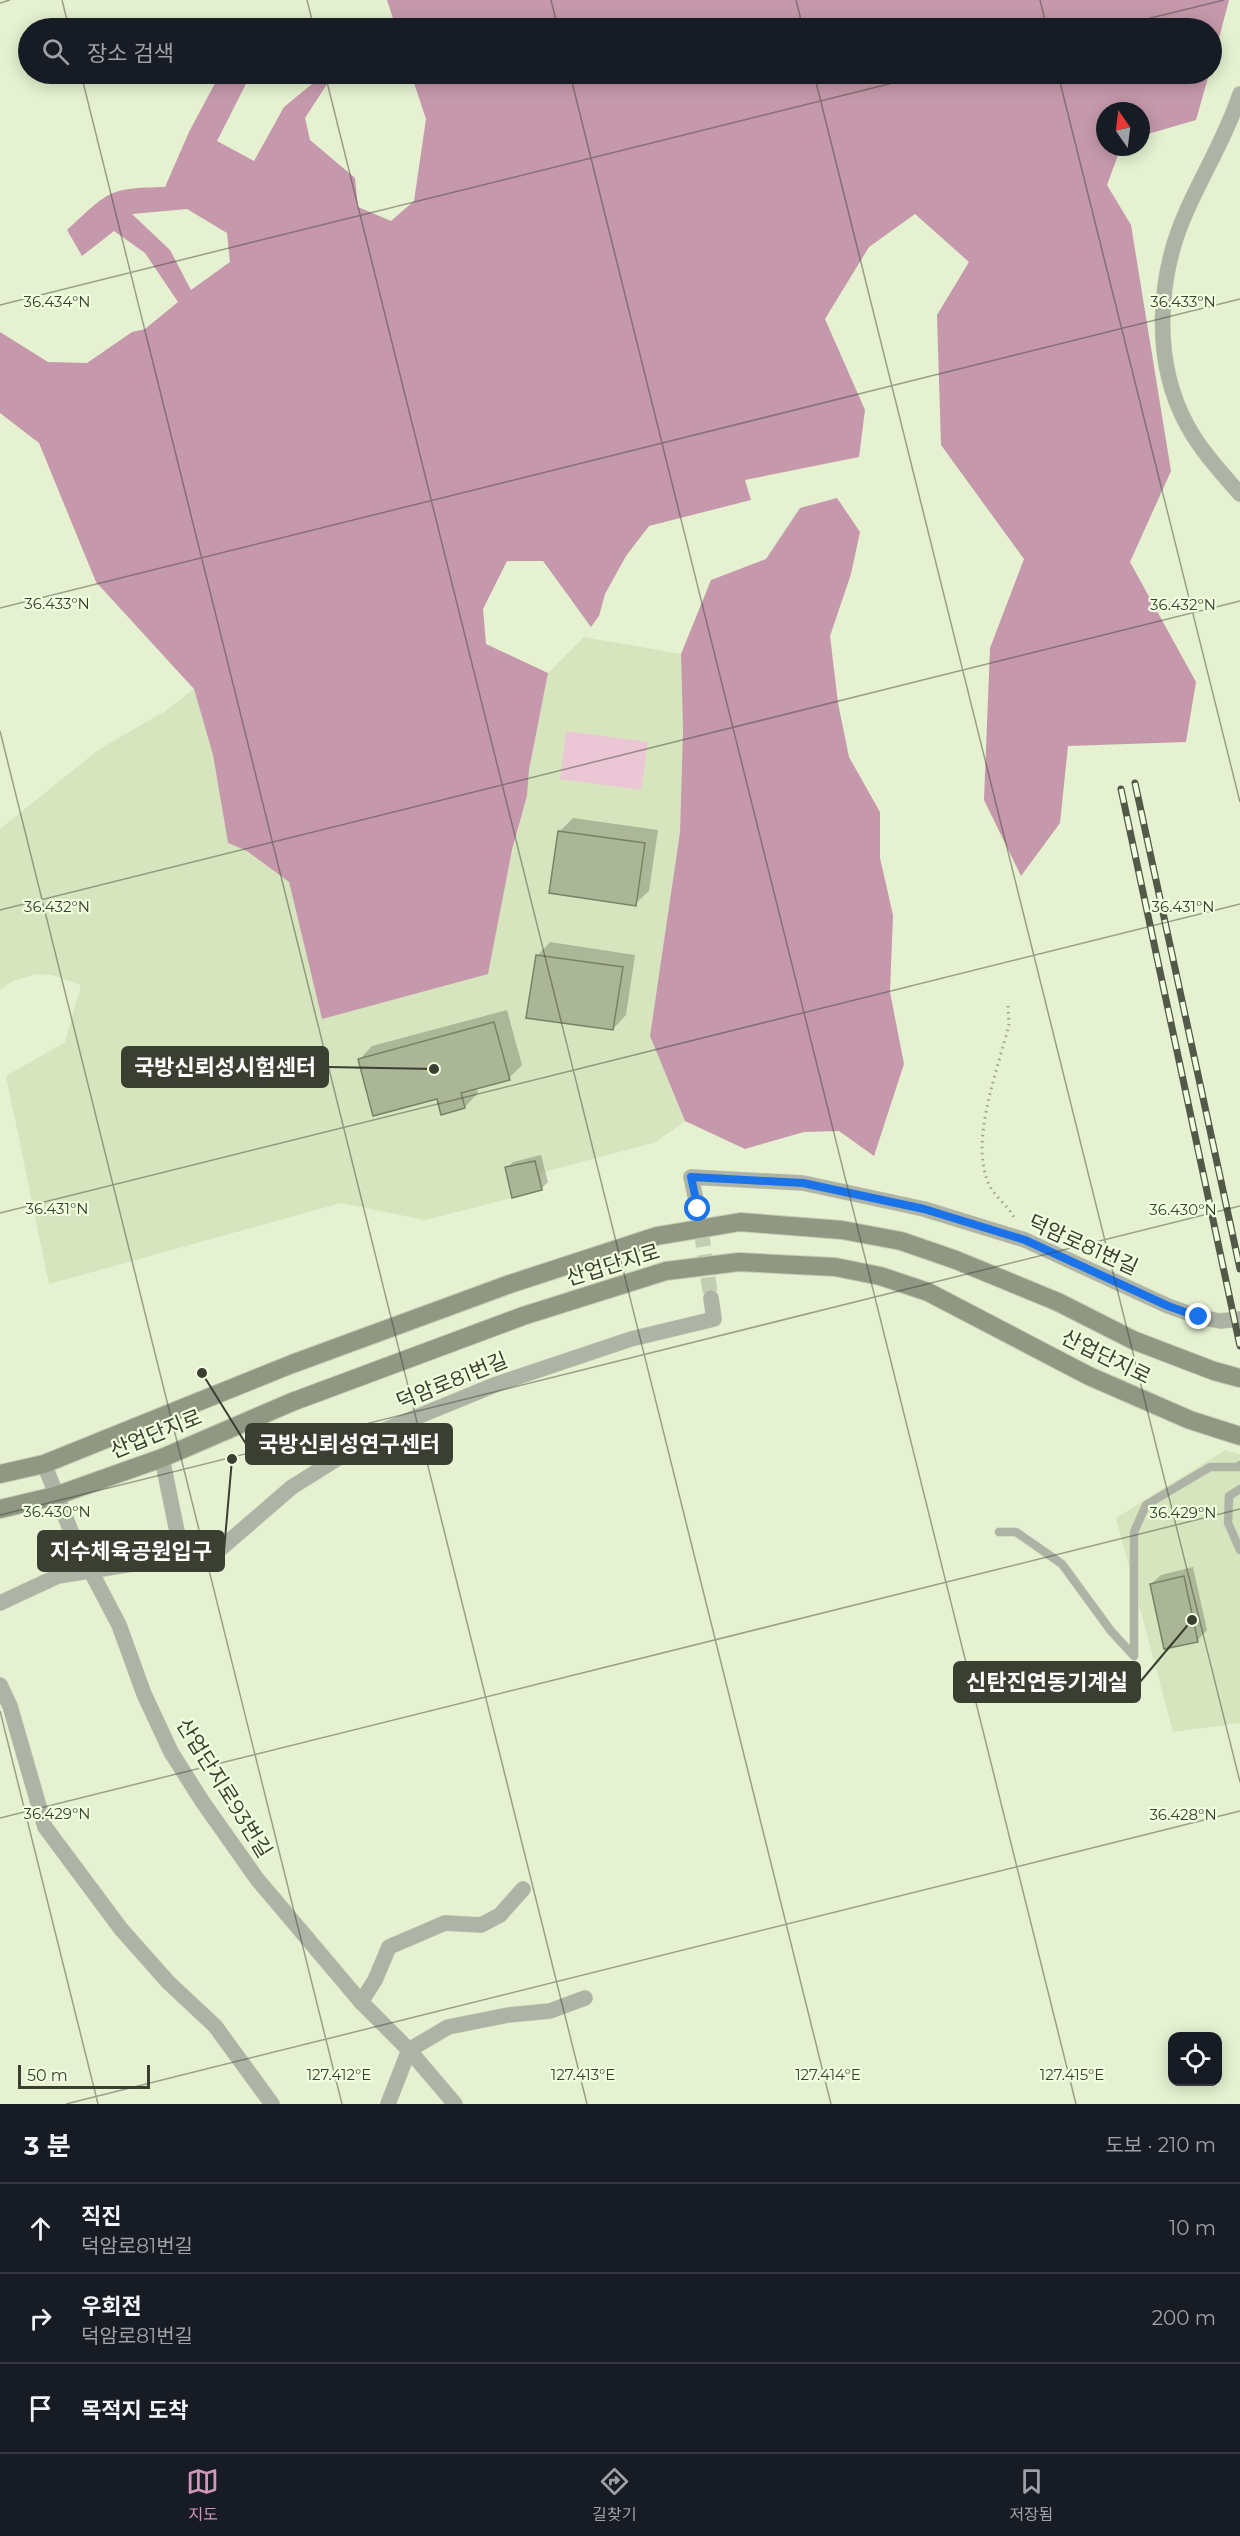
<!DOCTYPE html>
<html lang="ko">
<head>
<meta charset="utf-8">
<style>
  body { margin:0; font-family:Montserrat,"Noto Sans KR",sans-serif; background:#20242c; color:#f1f3f6 }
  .controls { position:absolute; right:18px; bottom:18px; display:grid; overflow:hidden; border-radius:12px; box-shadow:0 3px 15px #0003 }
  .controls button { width:54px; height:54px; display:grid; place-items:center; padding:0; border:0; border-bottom:2px solid #363941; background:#171b24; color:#f1f3f6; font:30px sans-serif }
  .compass { position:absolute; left:1096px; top:102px; width:54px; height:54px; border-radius:50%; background:#171b24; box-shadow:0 3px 15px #0003; rotate:346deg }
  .scale { position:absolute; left:18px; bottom:15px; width:132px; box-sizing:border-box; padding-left:6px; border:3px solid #3a3f32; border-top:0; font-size:16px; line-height:21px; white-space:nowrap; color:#3a3f32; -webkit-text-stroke:4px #f2ffde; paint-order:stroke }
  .stop { position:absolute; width:18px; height:18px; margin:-14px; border:4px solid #1a73e8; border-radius:50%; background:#fff }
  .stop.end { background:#1a73e8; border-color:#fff; box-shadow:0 2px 6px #0008 }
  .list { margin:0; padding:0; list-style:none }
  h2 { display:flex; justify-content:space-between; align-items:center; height:78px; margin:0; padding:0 24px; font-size:26px }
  h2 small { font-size:20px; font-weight:400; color:#9ea1a6 }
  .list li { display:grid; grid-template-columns:39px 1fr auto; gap:18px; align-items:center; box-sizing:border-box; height:90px; padding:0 24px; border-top:2px solid #363941 }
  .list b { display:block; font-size:22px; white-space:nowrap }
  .list p { margin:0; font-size:20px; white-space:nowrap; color:#9ea1a6 }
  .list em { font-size:20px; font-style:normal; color:#9ea1a6 }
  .icon { flex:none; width:33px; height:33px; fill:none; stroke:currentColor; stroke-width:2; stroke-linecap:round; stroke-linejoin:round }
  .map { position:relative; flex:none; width:1240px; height:2104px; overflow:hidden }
  .search { position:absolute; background:#171b24; box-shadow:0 3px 15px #0003; left:18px; right:18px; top:18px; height:66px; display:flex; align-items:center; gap:15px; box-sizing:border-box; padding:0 21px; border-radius:33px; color:#9ea1a6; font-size:22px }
  .sheet { height:348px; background:#171b24 }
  nav { display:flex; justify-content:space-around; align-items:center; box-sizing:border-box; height:84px; border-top:2px solid #363941; background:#171b24; font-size:16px; color:#9ea1a6 }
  nav a { display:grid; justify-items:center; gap:3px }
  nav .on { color:#d196b9 }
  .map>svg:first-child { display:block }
</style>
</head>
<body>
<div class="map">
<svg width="1240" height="2104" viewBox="0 0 1240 2104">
  <rect width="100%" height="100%" fill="#e5f1d1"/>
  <g fill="#d7e5be">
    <path d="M 584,637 L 681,654 L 683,730 L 680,832 L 650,1036 L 685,1121 L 656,1142 L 540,1173 L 544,1190 L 425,1220 L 341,1203 L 49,1284 L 6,1076 L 65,1042 L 81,985 L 52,975 L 36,974 L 13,981 L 0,990 L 0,829 L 98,750 L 164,712 L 194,689 L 213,755 L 228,843 L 247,851 L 289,882 L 322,1019 L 505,880 L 527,796 L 529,770 L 548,673 Z"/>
    <path d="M 1225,1450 L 1240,1454 L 1240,1723 L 1173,1732 L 1116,1518 Z"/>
  </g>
  <path fill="#ebc7d5" d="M 566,731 L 648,742 L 641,790 L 560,779 Z"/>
  <g fill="#c599ab" fill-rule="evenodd">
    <path d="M 387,0 L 1229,0 L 1212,65 L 1212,28 L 396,28 Z"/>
    <path d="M 220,74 L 251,74 L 217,141 L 254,161 L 284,107 L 323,75 L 329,81 L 305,118 L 310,140 L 355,178 L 358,207 L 391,221 L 414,201 L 426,119 L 411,74 L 1209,74 L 1196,120 L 1141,136 L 1141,111 L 1105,111 L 1105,147 L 1121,147 L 1107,185 L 1131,225 L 1171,471 L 1130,562 L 1196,682 L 1186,742 L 1068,746 L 1060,823 L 1021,876 L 984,800 L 990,648 L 1024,559 L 941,445 L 937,315 L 969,262 L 915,214 L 869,247 L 825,319 L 865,410 L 859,457 L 745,480 L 751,500 L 649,526 L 626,556 L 605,594 L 599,616 L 591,627 L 543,561 L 507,561 L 483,609 L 486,644 L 548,673 L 529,770 L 527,796 L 512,850 L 488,974 L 322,1019 L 289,882 L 247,851 L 228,843 L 213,755 L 194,689 L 96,582 L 39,443 L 0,413 L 0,332 L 48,362 L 87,363 L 132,332 L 145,329 L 178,302 L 145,253 L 114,231 L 82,256 L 67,230 C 109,192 106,188 165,187 L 189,132 ZM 187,209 L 227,233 L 230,262 L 191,290 L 170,250 L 132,214 Z"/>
    <path d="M 837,498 L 860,532 L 851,574 L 830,636 L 838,703 L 849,757 L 880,812 L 880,858 L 893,915 L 890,992 L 904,1064 L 874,1156 L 839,1131 L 804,1132 L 745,1149 L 685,1121 L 650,1036 L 680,832 L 683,730 L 681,654 L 711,580 L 766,559 L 800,508 Z"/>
  </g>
  <g fill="#0003">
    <path d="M 573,818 L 658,830 L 649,891 L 635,904 L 560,831 Z"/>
    <path d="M 550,942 L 635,955 L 626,1015 L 613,1029 L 537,956 Z"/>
    <path d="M 507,1010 L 522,1065 L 509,1078 L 476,1087 L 478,1093 L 465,1107 L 359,1060 L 372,1046 Z"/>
    <path d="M 541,1155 L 548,1182 L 542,1188 L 513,1196 L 507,1168 L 513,1162 Z"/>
    <path d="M 1193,1567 L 1207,1630 L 1198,1640 L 1151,1584 L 1161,1575 Z"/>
  </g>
  <g fill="#abb697" stroke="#788366" stroke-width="1.5">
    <path d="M 558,831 L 645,843 L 636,906 L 549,893 Z"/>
    <path d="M 536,955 L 623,967 L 613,1030 L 526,1018 Z"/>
    <path d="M 494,1022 L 510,1080 L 461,1093 L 465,1108 L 441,1115 L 437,1099 L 373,1116 L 358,1059 Z"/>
    <path d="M 535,1161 L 542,1190 L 512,1198 L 505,1167 Z"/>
    <path d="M 1184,1576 L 1198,1642 L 1164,1649 L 1150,1584 Z"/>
  </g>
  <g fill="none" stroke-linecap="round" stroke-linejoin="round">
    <path stroke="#c3cdb1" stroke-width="15" stroke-dasharray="15 8" stroke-linecap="butt" d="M 698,1209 L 711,1298"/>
    <defs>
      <g id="lane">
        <path d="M 1240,1489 L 1229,1496 L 1228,1523 L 1240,1550"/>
        <path d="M 999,1532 L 1016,1532 L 1062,1564 L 1111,1631 L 1134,1656 L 1134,1532 L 1146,1505 L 1210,1467 L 1240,1467 L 1240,1465"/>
      </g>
      <g id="street">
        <path d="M 1240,94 C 1227,134 1204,172 1187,210 C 1157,276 1152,361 1187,425 C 1201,451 1221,472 1240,494"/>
        <path d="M 698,1209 L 691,1177 L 803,1183 L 924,1209 L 1025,1240 L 1168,1306 L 1199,1317 L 1220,1321 L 1240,1319"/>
        <path d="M 162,1458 L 182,1556"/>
        <path d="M 44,1464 L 75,1541 L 119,1625 L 144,1694 L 171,1752 L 202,1801 L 257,1879 L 361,2002 L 409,2050 L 455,2104"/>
        <path d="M 0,1603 L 58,1576 L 219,1550 L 292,1487 L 380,1432 L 497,1384 L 631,1339 L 714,1319 L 711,1298"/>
        <path d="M 0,1685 L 10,1706 L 45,1827 L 121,1929 L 168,1982 L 215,2026 L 272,2104"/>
        <path d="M 361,2002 L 375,1980 L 389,1947 L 445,1923 L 481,1925 L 500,1915 L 523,1889"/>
        <path d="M 388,2104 L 409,2050 L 448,2027 L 508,2015 L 550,2011 L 585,1998"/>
      </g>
      <g id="secondary">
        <path d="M 0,1474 L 44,1464 L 292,1364 L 510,1284 L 657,1236 L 740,1222 L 842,1230 L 901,1241 L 956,1260 L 1058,1302 L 1133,1340 L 1214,1371 L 1240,1378"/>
        <path d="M 0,1509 L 55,1496 L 162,1458 L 292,1402 L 523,1316 L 666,1271 L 739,1262 L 835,1267 L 880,1276 L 928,1292 L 1089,1376 L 1190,1420 L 1240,1436"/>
      </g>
    </defs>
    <use href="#lane" stroke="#c3cdb1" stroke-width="9"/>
    <use href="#street" stroke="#c3cdb1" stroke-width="16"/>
    <use href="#secondary" stroke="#c3cdb1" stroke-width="20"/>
    <path stroke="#9ba48c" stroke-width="3" stroke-dasharray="1.5 4.5" stroke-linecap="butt" d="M 1008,1006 L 1009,1024 C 998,1070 970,1139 988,1182 C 993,1196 1008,1205 1015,1219"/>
    <use href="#lane" stroke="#aeb3a5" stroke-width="8"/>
    <use href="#street" stroke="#aeb3a5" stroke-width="15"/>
    <use href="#secondary" stroke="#909783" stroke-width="18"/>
    <defs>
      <g id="rail">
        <path d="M 1135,783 L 1240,1269"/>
        <path d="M 1121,789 L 1240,1346"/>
      </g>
    </defs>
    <use href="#rail" stroke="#535949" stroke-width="7"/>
    <use href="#rail" stroke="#f2ffde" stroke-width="4.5" stroke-dasharray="14" stroke-linecap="butt"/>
  </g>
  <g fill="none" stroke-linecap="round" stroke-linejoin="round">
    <path stroke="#1a73e8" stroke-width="8" d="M 698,1209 L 691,1177 L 803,1183 L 924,1209 L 1025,1240 L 1168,1306 L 1199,1317"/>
  </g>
  <path fill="none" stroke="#3a3f32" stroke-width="1.5" stroke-opacity="0.45" d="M 62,0 L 69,28M 307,0 L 314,28M 551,0 L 558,28M 796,0 L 803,28M 1040,0 L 1047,28M 0,3 L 10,0M 1110,28 L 1224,0M 81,74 L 587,2104M 325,74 L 831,2104M 570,74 L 1076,2104M 814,74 L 1240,1782M 1058,74 L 1240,802M 0,305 L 929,74M 0,608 L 1240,299M 0,731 L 342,2104M 0,910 L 1240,601M 0,1213 L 1240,904M 0,1515 L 1240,1206M 0,1711 L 98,2104M 0,1818 L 1240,1509M 66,2104 L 1240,1811"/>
  <g text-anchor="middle" stroke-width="4.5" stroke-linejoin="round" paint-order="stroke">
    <g font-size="21" fill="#3a3f32" stroke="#f2ffde">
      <text transform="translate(1083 1245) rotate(24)" y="7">덕암로81번길</text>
      <text transform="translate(613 1265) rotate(-17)" y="7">산업단지로</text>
      <text transform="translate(1106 1357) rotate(26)" y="7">산업단지로</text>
      <text transform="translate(452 1381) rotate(-22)" y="7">덕암로81번길</text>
      <text transform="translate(156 1434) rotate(-22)" y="7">산업단지로</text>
      <text transform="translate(224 1788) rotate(58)" y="7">산업단지로93번길</text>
    </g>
  </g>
  <g font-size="15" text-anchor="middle" fill="#3a3f32" stroke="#f2ffde" stroke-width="4.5" stroke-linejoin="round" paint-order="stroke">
    <text x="57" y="307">36.434°N</text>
    <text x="1183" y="307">36.433°N</text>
    <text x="57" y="609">36.433°N</text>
    <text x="1183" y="610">36.432°N</text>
    <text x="57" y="912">36.432°N</text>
    <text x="1183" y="912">36.431°N</text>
    <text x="57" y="1214">36.431°N</text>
    <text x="1183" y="1215">36.430°N</text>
    <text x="57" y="1517">36.430°N</text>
    <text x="1183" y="1518">36.429°N</text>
    <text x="57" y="1819">36.429°N</text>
    <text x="1183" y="1820">36.428°N</text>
    <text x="339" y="2080">127.412°E</text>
    <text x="583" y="2080">127.413°E</text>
    <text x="828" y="2080">127.414°E</text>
    <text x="1072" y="2080">127.415°E</text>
  </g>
  <path fill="none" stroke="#3a3f32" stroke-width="2" d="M434 1069L328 1067M202 1373L246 1444M232 1459L224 1551M1192 1620L1140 1682"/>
  <g fill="#3a3f32" stroke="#f2ffde" stroke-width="2">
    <circle cx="434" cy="1069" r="6"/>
    <circle cx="202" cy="1373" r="6"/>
    <circle cx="232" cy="1459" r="6"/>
    <circle cx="1192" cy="1620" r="6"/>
  </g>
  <g fill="#3a3f32" stroke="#3a3f32" stroke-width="2">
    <rect x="122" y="1047" width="206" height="40" rx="6"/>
    <rect x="246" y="1424" width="206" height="40" rx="6"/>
    <rect x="38" y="1531" width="186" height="40" rx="6"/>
    <rect x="954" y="1662" width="186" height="40" rx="6"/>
  </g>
  <g font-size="22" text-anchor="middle" font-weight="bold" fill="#fff">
    <text x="225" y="1075">국방신뢰성시험센터</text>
    <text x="349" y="1452">국방신뢰성연구센터</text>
    <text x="131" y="1559">지수체육공원입구</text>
    <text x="1047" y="1690">신탄진연동기계실</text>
  </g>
</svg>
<div class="controls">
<button><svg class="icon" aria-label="locate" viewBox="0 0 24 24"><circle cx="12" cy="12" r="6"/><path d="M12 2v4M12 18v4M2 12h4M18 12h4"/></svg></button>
</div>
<svg class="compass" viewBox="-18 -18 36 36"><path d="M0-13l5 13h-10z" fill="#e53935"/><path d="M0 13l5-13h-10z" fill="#9ea1a6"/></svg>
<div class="scale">50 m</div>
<div class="stop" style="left:698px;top:1209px"></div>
<div class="stop end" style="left:1199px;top:1317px"></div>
<div class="search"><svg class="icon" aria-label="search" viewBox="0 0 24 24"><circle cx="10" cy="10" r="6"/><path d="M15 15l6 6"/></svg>장소 검색</div>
</div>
<section class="sheet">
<h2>3 분<small>도보 · 210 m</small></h2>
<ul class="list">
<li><svg class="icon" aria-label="ahead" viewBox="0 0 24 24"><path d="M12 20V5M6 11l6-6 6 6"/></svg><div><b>직진</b><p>덕암로81번길</p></div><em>10 m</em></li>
<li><svg class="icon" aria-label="right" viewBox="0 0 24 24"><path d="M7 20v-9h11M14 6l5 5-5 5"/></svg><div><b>우회전</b><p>덕암로81번길</p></div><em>200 m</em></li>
<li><svg class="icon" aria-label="arrive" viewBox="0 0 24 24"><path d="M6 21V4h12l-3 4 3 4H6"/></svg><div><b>목적지 도착</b></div></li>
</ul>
</section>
<nav>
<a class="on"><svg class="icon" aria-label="map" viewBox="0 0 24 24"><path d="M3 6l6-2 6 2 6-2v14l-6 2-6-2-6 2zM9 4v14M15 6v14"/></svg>지도</a>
<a><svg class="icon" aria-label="directions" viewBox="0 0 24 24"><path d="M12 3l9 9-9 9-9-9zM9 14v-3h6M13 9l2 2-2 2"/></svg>길찾기</a>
<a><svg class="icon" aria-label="saved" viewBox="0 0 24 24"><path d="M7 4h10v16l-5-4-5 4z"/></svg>저장됨</a>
</nav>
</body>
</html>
